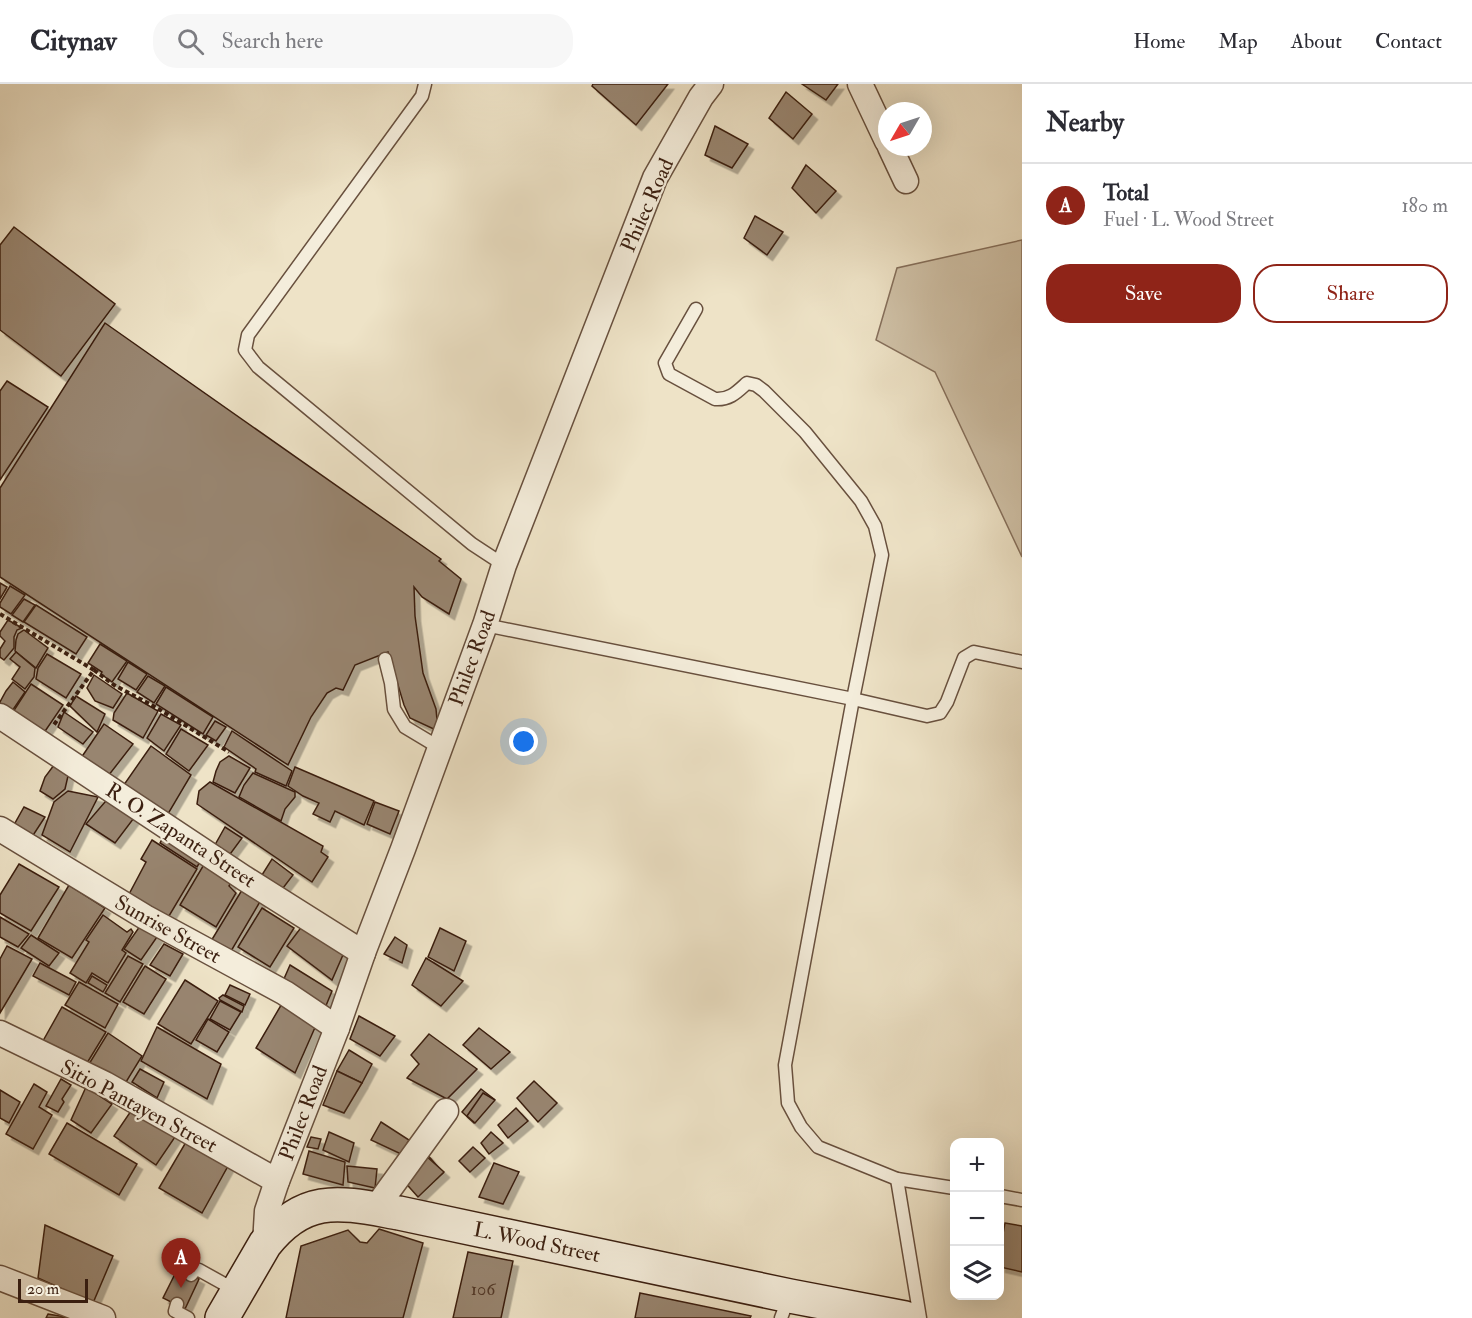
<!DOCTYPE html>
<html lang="en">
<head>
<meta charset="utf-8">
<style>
  body { margin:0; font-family:"IM FELL Double Pica",serif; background:#f7f7f7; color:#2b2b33 }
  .controls { position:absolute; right:18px; bottom:18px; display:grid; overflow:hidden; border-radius:12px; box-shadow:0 6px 24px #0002 }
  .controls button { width:54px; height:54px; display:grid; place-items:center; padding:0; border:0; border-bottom:2px solid #e1e1e2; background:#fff; color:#2b2b33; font:30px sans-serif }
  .compass { position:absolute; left:878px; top:18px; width:54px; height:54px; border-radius:50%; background:#fff; box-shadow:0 6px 24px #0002; rotate:231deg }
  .scale { position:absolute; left:18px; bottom:15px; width:70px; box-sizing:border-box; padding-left:6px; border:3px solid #3b1f10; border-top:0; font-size:16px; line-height:21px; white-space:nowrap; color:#3b1f10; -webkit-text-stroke:4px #f4eddb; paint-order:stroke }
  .you { position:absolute; left:524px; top:658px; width:21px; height:21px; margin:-15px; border:4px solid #fff; border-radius:50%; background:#1a73e8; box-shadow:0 0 0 9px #1a73e833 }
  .badge { display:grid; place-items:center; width:39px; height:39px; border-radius:50%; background:#8f2418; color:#fff; font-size:20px; font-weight:700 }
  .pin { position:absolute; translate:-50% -50px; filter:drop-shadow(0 2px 3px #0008) }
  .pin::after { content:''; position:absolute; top:32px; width:21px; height:18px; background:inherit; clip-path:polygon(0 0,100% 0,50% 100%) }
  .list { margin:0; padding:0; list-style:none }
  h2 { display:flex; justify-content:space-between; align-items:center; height:78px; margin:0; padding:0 24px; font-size:26px }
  h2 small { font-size:20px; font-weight:400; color:#7c7c81 }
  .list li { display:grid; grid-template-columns:39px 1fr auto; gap:18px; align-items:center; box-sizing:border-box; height:84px; padding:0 24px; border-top:2px solid #e1e1e2 }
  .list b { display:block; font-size:22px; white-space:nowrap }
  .list p { margin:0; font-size:20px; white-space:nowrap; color:#7c7c81 }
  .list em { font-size:20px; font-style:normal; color:#7c7c81 }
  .actions { display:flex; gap:12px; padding:18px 24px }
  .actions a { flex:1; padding:14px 0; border:2px solid #8f2418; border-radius:24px; text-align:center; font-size:21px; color:#8f2418 }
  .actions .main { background:#8f2418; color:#fff }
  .icon { flex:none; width:33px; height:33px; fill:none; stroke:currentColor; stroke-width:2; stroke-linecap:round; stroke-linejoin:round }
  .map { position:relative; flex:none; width:1022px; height:1234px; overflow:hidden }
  header { display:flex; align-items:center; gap:36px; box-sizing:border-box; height:84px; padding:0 30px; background:#fff; border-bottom:2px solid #e1e1e2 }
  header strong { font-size:28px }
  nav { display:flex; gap:33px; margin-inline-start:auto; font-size:21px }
  .search { width:420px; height:54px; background:#f7f7f7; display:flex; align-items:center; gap:15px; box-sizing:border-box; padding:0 21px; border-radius:24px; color:#7c7c81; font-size:22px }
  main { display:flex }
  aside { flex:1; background:#fff }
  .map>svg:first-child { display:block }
</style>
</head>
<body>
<header>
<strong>Citynav</strong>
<div class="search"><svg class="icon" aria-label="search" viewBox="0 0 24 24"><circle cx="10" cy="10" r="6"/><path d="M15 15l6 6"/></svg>Search here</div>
<nav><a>Home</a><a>Map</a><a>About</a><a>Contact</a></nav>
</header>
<main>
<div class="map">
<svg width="1022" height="1234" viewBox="0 0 1022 1234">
  <defs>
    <filter id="shadow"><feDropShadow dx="5.5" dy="5.5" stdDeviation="0" flood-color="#0004"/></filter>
  </defs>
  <rect width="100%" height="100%" fill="#eee3c7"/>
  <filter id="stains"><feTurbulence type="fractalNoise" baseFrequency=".00333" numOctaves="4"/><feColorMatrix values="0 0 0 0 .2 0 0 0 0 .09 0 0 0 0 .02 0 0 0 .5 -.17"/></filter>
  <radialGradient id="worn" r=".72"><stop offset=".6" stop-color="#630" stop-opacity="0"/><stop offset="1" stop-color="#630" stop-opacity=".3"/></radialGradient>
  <path fill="#d0c2a8" stroke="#86705c" stroke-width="1.5" d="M 1022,156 L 1022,473 L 935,288 L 876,256 L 897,184 Z"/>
  <g fill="#98856f" stroke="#3b1f10" stroke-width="1.5" filter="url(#shadow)">
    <path d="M 593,0 L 668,0 L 636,41 L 592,2 Z"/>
    <path d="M 802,0 L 838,0 L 826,16 Z"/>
    <path d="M 786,8 L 812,30 L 793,55 L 769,34 Z"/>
    <path d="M 715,42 L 748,60 L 732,84 L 705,71 Z"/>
    <path d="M 806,81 L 836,107 L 816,129 L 792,104 Z"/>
    <path d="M 755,132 L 783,148 L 767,171 L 744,154 Z"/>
    <path d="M 14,143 L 115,220 L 61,292 L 0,246 L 0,161 Z"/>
    <path d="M 105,239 L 441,475 L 439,477 L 461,495 L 449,530 L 422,513 L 414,503 L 415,532 L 423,589 L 436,625 L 438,647 L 410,634 L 404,621 L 388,568 L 355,581 L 343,606 L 336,604 L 327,609 L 311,633 L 288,681 L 0,493 L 0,404 Z"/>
    <path d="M 7,297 L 48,323 L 0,396 L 0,307 Z"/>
    <path d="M 0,499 L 7,503 L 0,515 Z"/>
    <path d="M 10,502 L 25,511 L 11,530 L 0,523 L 0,519 Z"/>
    <path d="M 24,515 L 35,521 L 23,538 L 12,531 Z"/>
    <path d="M 36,521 L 87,553 L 76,570 L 24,538 Z"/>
    <path d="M 8,536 L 22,544 L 17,546 L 14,553 L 14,564 L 4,576 L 0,573 L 0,565 L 5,557 L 0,552 L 0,548 Z"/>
    <path d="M 24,546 L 48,564 L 36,584 L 15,567 L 16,556 L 18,550 Z"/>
    <path d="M 100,560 L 127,577 L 112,598 L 101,590 L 102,588 L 88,579 Z"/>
    <path d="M 16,568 L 35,584 L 34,593 L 25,605 L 12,595 L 20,583 L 10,575 Z"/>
    <path d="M 47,570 L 81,590 L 66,614 L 36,595 L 38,584 Z"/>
    <path d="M 128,578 L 147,590 L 136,606 L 118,595 Z"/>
    <path d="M 94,591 L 122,610 L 113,624 L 95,617 L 87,604 Z"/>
    <path d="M 148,592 L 165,602 L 154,619 L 137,608 Z"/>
    <path d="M 13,598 L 25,608 L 6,636 L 0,628 L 0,618 L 6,607 Z"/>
    <path d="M 31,600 L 63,621 L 39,656 L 11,631 Z"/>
    <path d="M 166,603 L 213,633 L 203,650 L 156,620 Z"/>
    <path d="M 127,609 L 158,627 L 143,654 L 113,636 L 114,629 Z"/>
    <path d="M 76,612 L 105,630 L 97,648 L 70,622 Z"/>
    <path d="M 64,628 L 93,648 L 83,660 L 58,643 Z"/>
    <path d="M 161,630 L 181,641 L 164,667 L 147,654 Z"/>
    <path d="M 215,637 L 226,643 L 216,657 L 206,651 Z"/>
    <path d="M 104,640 L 133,660 L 105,696 L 81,674 Z"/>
    <path d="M 181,645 L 208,661 L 189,687 L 166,670 Z"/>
    <path d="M 232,647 L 292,687 L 286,702 L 255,688 L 256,685 L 224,663 Z"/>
    <path d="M 151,662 L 191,691 L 165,735 L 121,705 Z"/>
    <path d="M 229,672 L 250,684 L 235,709 L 213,698 L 216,687 L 220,678 Z"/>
    <path d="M 54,681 L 68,692 L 65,705 L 53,715 L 40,707 L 45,693 Z"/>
    <path d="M 295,683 L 374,717 L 364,741 L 335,727 L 330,738 L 313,730 L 319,719 L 303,712 L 288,702 Z"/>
    <path d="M 253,689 L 295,708 L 295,713 L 285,725 L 281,737 L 239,713 L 244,701 Z"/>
    <path d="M 210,698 L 323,762 L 321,768 L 328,773 L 312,798 L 197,720 L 199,707 Z"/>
    <path d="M 68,707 L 98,713 L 70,768 L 42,751 L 54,718 Z"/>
    <path d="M 111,711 L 137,730 L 115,759 L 86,740 Z"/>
    <path d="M 375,718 L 399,727 L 390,750 L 367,740 Z"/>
    <path d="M 24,723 L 45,733 L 28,759 L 10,748 Z"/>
    <path d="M 225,743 L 242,754 L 225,777 L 211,768 Z"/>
    <path d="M 166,748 L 203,773 L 197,783 L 160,759 Z"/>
    <path d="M 152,756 L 197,785 L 166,837 L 127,814 L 146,778 L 141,775 Z"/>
    <path d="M 272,775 L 293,791 L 280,808 L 260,794 Z"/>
    <path d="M 206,777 L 232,797 L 229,802 L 236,809 L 216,843 L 180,821 Z"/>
    <path d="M 19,780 L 59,803 L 31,847 L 0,829 L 0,811 Z"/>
    <path d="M 69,801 L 105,824 L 72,874 L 38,854 Z"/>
    <path d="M 242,806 L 261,816 L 227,874 L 208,862 Z"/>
    <path d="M 262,824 L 294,844 L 270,883 L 238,863 Z"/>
    <path d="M 103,831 L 127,848 L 131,845 L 133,848 L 122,866 L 126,869 L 108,899 L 92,889 L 86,899 L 70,889 L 89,858 L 86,856 Z"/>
    <path d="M 0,833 L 29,850 L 18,863 L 0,853 Z"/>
    <path d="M 306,837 L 346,864 L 332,896 L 287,862 Z"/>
    <path d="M 140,842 L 157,853 L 141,876 L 124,865 Z"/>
    <path d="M 440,844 L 466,857 L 454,887 L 428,873 Z"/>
    <path d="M 31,851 L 59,869 L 49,882 L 21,864 Z"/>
    <path d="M 395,853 L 407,861 L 402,879 L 384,870 Z"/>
    <path d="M 164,860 L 183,870 L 170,892 L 150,881 Z"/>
    <path d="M 7,862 L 32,875 L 0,929 L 0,875 Z"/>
    <path d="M 128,872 L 143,880 L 120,918 L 105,909 Z"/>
    <path d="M 426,874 L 463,897 L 441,922 L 412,901 Z"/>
    <path d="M 40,879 L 76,898 L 69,911 L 33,892 Z"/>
    <path d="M 290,881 L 332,907 L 323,929 L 280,904 Z"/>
    <path d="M 145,882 L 166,895 L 144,930 L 123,918 Z"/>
    <path d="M 92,892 L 107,901 L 103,908 L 88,899 Z"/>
    <path d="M 185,896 L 218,917 L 191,960 L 158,940 Z"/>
    <path d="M 79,898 L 118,920 L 105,944 L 65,921 Z"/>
    <path d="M 230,901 L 250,910 L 245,921 L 225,911 Z"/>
    <path d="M 223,911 L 244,922 L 242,928 L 220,916 L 219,914 Z"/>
    <path d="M 287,911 L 317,939 L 295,989 L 256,964 Z"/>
    <path d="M 220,917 L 241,928 L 230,946 L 210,935 Z"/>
    <path d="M 62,923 L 106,948 L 87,979 L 39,964 Z"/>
    <path d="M 359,932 L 395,952 L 380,972 L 350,955 Z"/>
    <path d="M 208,935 L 229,948 L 217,968 L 196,956 Z"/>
    <path d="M 157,943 L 221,980 L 207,1015 L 141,977 Z"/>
    <path d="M 479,944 L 510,968 L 491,985 L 463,961 Z"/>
    <path d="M 108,949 L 142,972 L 123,1003 L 89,980 Z"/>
    <path d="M 429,950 L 477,985 L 447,1015 L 407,994 L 419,980 L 411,971 Z"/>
    <path d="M 349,966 L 372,980 L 362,999 L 337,987 Z"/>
    <path d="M 140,985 L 164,998 L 157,1014 L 132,998 Z"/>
    <path d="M 337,987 L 362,999 L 344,1029 L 323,1021 Z"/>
    <path d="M 61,995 L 71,1001 L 62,1015 L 64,1018 L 58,1028 L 46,1022 Z"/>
    <path d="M 534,997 L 557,1019 L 538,1038 L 517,1014 Z"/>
    <path d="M 34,1000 L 47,1008 L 39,1023 L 52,1031 L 33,1065 L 6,1050 Z"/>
    <path d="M 86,1003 L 112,1020 L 91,1049 L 71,1036 Z"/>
    <path d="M 481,1005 L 494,1015 L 474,1039 L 462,1028 Z"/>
    <path d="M 0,1006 L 20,1018 L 9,1039 L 0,1034 Z"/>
    <path d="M 483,1009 L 495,1016 L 475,1039 L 467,1032 Z"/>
    <path d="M 133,1024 L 175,1053 L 156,1081 L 114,1052 Z"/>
    <path d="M 516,1024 L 528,1037 L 508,1054 L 498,1041 Z"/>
    <path d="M 381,1038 L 409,1056 L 401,1070 L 371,1056 Z"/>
    <path d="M 67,1039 L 137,1080 L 119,1111 L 49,1070 Z"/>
    <path d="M 329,1048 L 354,1059 L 349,1078 L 323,1066 Z"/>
    <path d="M 491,1048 L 503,1059 L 489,1070 L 481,1059 Z"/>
    <path d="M 311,1053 L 321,1055 L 318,1065 L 307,1063 Z"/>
    <path d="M 186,1058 L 228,1082 L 202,1129 L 159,1104 Z"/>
    <path d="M 473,1063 L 485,1074 L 470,1088 L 459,1077 Z"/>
    <path d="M 309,1067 L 345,1078 L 343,1101 L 303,1090 Z"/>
    <path d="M 426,1069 L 443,1089 L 420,1110 L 405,1095 Z"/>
    <path d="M 425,1071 L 444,1088 L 418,1113 L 402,1095 Z"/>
    <path d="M 494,1079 L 519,1088 L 503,1120 L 479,1113 Z"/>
    <path d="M 347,1082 L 377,1085 L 375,1104 L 348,1098 Z"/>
    <path d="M 1005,1139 L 1022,1142 L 1022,1188 L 1000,1183 L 1000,1159 L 1001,1160 Z"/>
    <path d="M 45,1141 L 113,1172 L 93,1219 L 38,1194 Z"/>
    <path d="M 379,1145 L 423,1159 L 403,1234 L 286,1234 L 301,1162 L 348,1146 L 360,1158 L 367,1159 Z"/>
    <path d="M 468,1168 L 513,1177 L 501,1234 L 453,1234 Z"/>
    <path d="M 178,1184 L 199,1195 L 185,1225 L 163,1214 Z"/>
    <path d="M 640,1209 L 751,1232 L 750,1234 L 635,1234 Z"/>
    <path d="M 48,1230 L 71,1234 L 46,1234 Z"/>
  </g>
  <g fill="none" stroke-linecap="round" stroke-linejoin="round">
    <defs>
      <g id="service">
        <path d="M 425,0 L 422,12 L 248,251 L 245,266 L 258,283 L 472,460 L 504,481"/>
        <path d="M 696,225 L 665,279 L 669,290 L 715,315 C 730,316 737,308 747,299 L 756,301 L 764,307 L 805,348 L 861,417 L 875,442 L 882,471 L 853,615 L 785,981 L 788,1019 L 801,1043 L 818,1063 L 897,1095 L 954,1104"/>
        <path d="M 485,541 L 853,615 L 927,632 L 940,629 L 947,618 L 964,574 L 974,568 L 1022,578"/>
        <path d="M 385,575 L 391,599 L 394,625 L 405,643 L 440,664"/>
        <path d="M 897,1095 L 920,1234"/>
        <path d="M 1000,1112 L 1022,1116"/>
        <path d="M 191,1191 L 196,1185 L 199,1186 L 235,1206"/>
        <path d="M 177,1220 L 175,1227 L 188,1234"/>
        <path d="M 781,1234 L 789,1213"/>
      </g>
      <g id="minor">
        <path d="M 860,0 L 887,57"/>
        <path d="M 890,63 L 906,97"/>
        <path d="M 0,632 L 244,794 L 363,869"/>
        <path d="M 0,745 L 145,833 L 285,909 L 337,944"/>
        <path d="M 0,949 L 105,1000 L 277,1097"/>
        <path d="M 375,1125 L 446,1027"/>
        <path d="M 265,1160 L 267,1127 L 277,1097 L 337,944 L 363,869 L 403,765 L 485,541 L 504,481 L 655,94 L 701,13 L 711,0"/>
        <path d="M 0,1194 L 103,1234"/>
      </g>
      <path id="secondary" d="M 222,1234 L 265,1160 C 306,1108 342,1119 399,1129 L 790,1212 L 905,1234"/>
    </defs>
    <use href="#service" stroke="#68503e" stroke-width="15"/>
    <use href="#minor" stroke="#68503e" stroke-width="27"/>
    <use href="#secondary" stroke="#3b1f10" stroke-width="36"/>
    <g stroke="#3b1f10" stroke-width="4" stroke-dasharray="4.5 3" stroke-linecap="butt">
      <path d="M 0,530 L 94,586 L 53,642"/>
      <path d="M 94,586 L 114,601 L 157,624 L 229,668"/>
    </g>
    <use href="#service" stroke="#f4eddb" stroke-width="12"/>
    <use href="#minor" stroke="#f4eddb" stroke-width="24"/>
    <use href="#secondary" stroke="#f4eddb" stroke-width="33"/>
  </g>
  <g text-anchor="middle" stroke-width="4.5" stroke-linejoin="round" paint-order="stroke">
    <g font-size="18" fill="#523828">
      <text x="483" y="1211">106</text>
    </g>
    <g font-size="21" fill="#3b1f10" stroke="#f4eddb">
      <text transform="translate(647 121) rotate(-66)" y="7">Philec Road</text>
      <text transform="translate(472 574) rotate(-70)" y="7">Philec Road</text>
      <text transform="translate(181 751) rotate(33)" y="7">R. O. Zapanta Street</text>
      <text transform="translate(168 845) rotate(29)" y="7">Sunrise Street</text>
      <text transform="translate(139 1022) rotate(28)" y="7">Sitio Pantayen Street</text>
      <text transform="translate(303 1029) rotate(-69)" y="7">Philec Road</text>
      <text transform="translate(537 1158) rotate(12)" y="7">L. Wood Street</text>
    </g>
  </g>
  <rect width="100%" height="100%" filter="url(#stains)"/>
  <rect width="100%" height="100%" fill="url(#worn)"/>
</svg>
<div class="controls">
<button>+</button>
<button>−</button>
<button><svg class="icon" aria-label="layers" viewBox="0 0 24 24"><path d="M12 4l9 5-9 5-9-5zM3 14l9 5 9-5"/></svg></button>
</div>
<svg class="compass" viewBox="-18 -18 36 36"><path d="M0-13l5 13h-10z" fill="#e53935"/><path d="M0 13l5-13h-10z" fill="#7c7c81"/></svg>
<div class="scale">20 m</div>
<div class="you"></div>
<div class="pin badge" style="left:181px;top:1204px">A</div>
</div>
<aside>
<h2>Nearby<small></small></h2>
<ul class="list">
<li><span class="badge">A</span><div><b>Total</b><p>Fuel · L. Wood Street</p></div><em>180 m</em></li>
</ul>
<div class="actions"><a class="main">Save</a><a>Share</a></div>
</aside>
</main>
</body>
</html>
